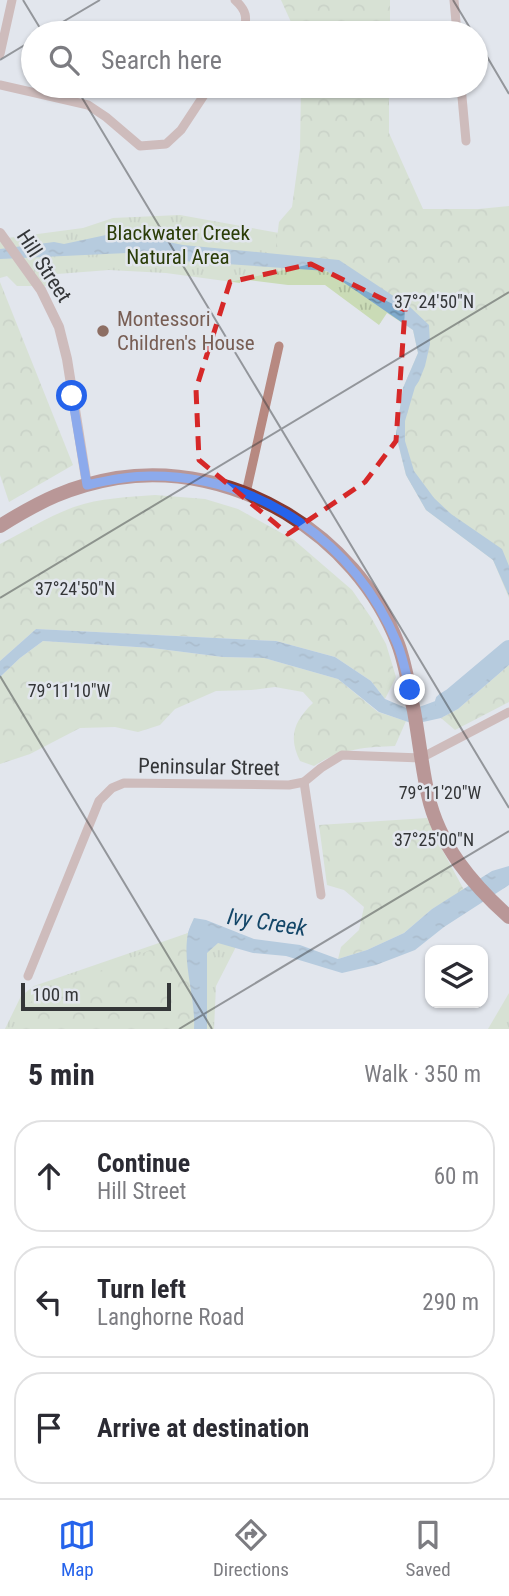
<!DOCTYPE html>
<html lang="en">
<head>
<meta charset="utf-8">
<style>
  body { margin:0; font-family:"Roboto Condensed",sans-serif; background:#f2f2f3; color:#2b2b33 }
  .controls { position:absolute; right:21px; bottom:21px; display:grid; overflow:hidden; border-radius:14px; box-shadow:0 2px 5px #0004 }
  .controls button { width:63px; height:63px; display:grid; place-items:center; padding:0; border:0; border-bottom:2px solid #e1e1e2; background:#fff; color:#2b2b33; font:35px sans-serif }
  .scale { position:absolute; left:21px; bottom:18px; width:150px; box-sizing:border-box; padding-left:7px; border:4px solid #343638; border-top:0; font-size:19px; line-height:24px; white-space:nowrap; color:#343638; -webkit-text-stroke:5px #e2e6ed; paint-order:stroke }
  .stop { position:absolute; width:21px; height:21px; margin:-16px; border:5px solid #2563eb; border-radius:50%; background:#fff }
  .stop.end { background:#2563eb; border-color:#fff; box-shadow:0 2px 7px #0008 }
  .list { margin:0; padding:0; list-style:none }
  h2 { display:flex; justify-content:space-between; align-items:center; height:91px; margin:0; padding:0 28px; font-size:30px }
  h2 small { font-size:23px; font-weight:400; color:#7c7c81 }
  .list li { display:grid; grid-template-columns:46px 1fr auto; gap:21px; align-items:center; box-sizing:border-box; height:112px; margin:0 14px 14px; padding:0 14px; border:2px solid #e1e1e2; border-radius:28px }
  .list b { display:block; font-size:26px; white-space:nowrap }
  .list p { margin:0; font-size:23px; white-space:nowrap; color:#7c7c81 }
  .list em { font-size:23px; font-style:normal; color:#7c7c81 }
  .icon { flex:none; width:38px; height:38px; fill:none; stroke:currentColor; stroke-width:2; stroke-linecap:round; stroke-linejoin:round }
  .map { position:relative; flex:none; width:509px; height:1029px; overflow:hidden }
  .search { position:absolute; background:#fff; box-shadow:0 2px 5px #0004; left:21px; right:21px; top:21px; height:77px; display:flex; align-items:center; gap:18px; box-sizing:border-box; padding:0 24px; border-radius:38px; color:#7c7c81; font-size:26px }
  .sheet { height:469px; background:#fff }
  nav { display:flex; justify-content:space-around; align-items:center; box-sizing:border-box; height:98px; border-top:2px solid #e1e1e2; background:#fff; font-size:19px; color:#7c7c81 }
  nav a { display:grid; justify-items:center; gap:4px }
  nav .on { color:#2563eb }
  .map>svg:first-child { display:block }
</style>
</head>
<body>
<div class="map">
<svg width="509" height="1029" viewBox="0 0 509 1029">
  <defs>
    <pattern id="grass-tufts" width="24" height="20" patternUnits="userSpaceOnUse" patternTransform="scale(1.75)"><rect width="24" height="20" fill="#cadbb6"/><path d="M3 7l-1-3M5 7V3M7 7l1-3M15 17l-1-3M17 17v-4M19 17l1-3" fill="none" stroke="#aebd9d"/></pattern>
    <pattern id="forest-crowns" width="20" height="18" patternUnits="userSpaceOnUse" patternTransform="scale(1.75)"><rect width="20" height="18" fill="#cadbb6"/><path d="M2 6a3 3 0 1 1 6 0M12 15a3 3 0 1 1 6 0" fill="none" stroke="#aebd9d"/></pattern>
    <pattern id="water-ripples" width="26" height="14" patternUnits="userSpaceOnUse" patternTransform="scale(1.75)"><rect width="26" height="14" fill="#80abcd"/><path d="M2 4q2-2 4 0t4 0M15 11q2-2 4 0t4 0" fill="none" stroke="#6a8ca7"/></pattern>
  </defs>
  <rect width="100%" height="100%" fill="#e2e6ed"/>
  <g fill="url(#grass-tufts)">
    <path d="M 180,215 L 323,241 L 397,269 L 509,515 L 509,598 L 493,560 L 426,510 L 406,475 L 396,435 L 403,388 L 418,353 L 413,330 L 387,313 L 379,325 L 325,285 L 288,285 L 240,279 L 240,283 L 166,273 L 109,270 L 57,274 L 52,286 L 17,286 L 7,276 L 0,278 L 0,239 L 83,228 L 113,218 Z"/>
    <path d="M 194,918 L 242,935 L 216,986 L 214,1029 L 5,1029 L 21,996 L 34,986 L 188,933 Z"/>
    <path d="M 509,993 L 509,1029 L 488,1029 Z"/>
  </g>
  <g fill="url(#forest-crowns)">
    <path d="M 281,0 L 390,0 L 390,33 L 296,33 Z"/>
    <path d="M 301,86 L 389,86 L 389,133 L 423,209 L 479,209 L 509,206 L 509,566 L 502,549 L 451,514 L 434,498 L 414,472 L 405,441 L 405,421 L 415,387 L 419,381 L 430,344 L 383,288 L 275,254 L 279,222 L 292,207 L 300,149 Z"/>
    <path d="M 0,282 L 73,465 L 9,502 L 0,475 Z"/>
    <path d="M 155,495 L 205,499 L 238,509 L 294,540 L 352,590 L 372,619 L 386,644 L 396,677 L 385,699 L 371,681 L 335,657 L 276,641 L 36,629 L 0,661 L 0,544 C 24,532 49,516 74,507 C 100,498 128,497 155,495 Z"/>
    <path d="M 43,641 L 152,648 L 223,657 L 264,658 L 338,679 L 378,712 L 406,721 L 395,746 C 366,747 339,749 314,766 L 300,761 C 288,737 294,721 313,703 L 303,692 L 275,687 L 251,690 L 216,691 L 175,709 L 160,725 L 138,732 L 115,727 L 80,728 L 30,754 L 0,764 L 0,677 L 20,658 Z"/>
    <path d="M 509,665 L 509,702 L 455,730 L 441,718 L 458,709 Z"/>
    <path d="M 427,818 L 437,840 L 464,890 L 432,909 L 404,933 L 367,950 L 338,959 L 341,947 L 359,930 L 364,907 L 344,890 L 327,885 L 319,825 Z"/>
    <path d="M 188,933 L 187,960 L 195,1013 L 194,1029 L 12,1029 L 26,1006 L 43,992 L 121,963 Z"/>
  </g>
  <g fill="url(#water-ripples)">
    <path d="M 106,235 L 124,235 L 149,238 L 183,245 L 339,260 L 410,307 L 429,325 L 430,344 L 425,366 L 419,381 L 415,387 L 405,421 L 405,441 L 414,471 L 434,498 L 451,514 L 502,549 L 509,566 L 509,596 L 493,560 L 426,510 L 406,475 L 396,435 L 403,388 L 418,353 L 413,330 L 327,271 L 183,261 L 127,253 L 0,259 L 0,249 L 54,242 L 64,244 Z"/>
    <path d="M 36,629 L 276,641 L 335,657 L 371,681 L 385,699 L 411,710 L 449,696 L 477,680 L 509,651 L 509,665 L 458,709 L 441,718 L 414,724 L 379,712 L 338,679 L 264,658 L 223,657 L 152,648 L 43,641 L 20,658 L 0,677 L 0,661 Z"/>
    <path d="M 509,866 L 509,885 L 444,927 L 415,950 L 376,965 L 342,973 L 286,956 L 253,953 L 218,943 L 207,953 L 207,1029 L 194,1029 C 196,998 182,964 188,933 C 189,928 192,923 194,918 L 206,920 L 254,939 L 300,945 L 338,959 L 367,950 L 404,933 L 432,909 L 492,871 Z"/>
  </g>
  <g fill="none" stroke-linecap="round" stroke-linejoin="round">
    <path stroke="#80abcd" stroke-width="18" d="M 444,702 L 452,697 L 509,649"/>
    <g stroke="#b78981" stroke-width="9">
      <path d="M 235,0 C 247,11 247,17 244,33"/>
      <path d="M 454,0 L 457,33"/>
      <path d="M 0,54 L 12,0"/>
      <path d="M 0,85 L 88,105 L 106,117 L 140,146 L 166,144 L 181,130 L 210,86"/>
      <path d="M 461,86 L 466,141"/>
      <path d="M 246,493 L 279,346"/>
      <path d="M 304,782 L 321,895"/>
      <path d="M 28,976 L 99,801 L 112,788 L 124,783 L 289,785 L 304,782 L 321,768 L 342,755 L 421,758 L 509,712"/>
    </g>
    <path stroke="#b78981" stroke-width="10" d="M 0,233 L 41,290 L 59,327 L 67,359 L 87,485"/>
    <path stroke="#87392f" stroke-width="14" d="M 0,526 C 40,501 70,486 117,478 C 234,460 356,534 398,644 C 406,665 409,689 414,711 C 419,739 422,768 428,795 C 439,845 472,884 509,917"/>
  </g>
  <g fill="none" stroke-linecap="round" stroke-linejoin="round">
    <path stroke="#2563eb" stroke-width="9" d="M 72,396 L 87,485 C 108,480 129,476 151,476 C 260,476 356,543 397,643 C 403,657 406,674 410,690"/>
  </g>
  <path d="M0 0H509V1029H0ZM 311,264 L 405,310 L 396,441 L 365,482 L 288,534 L 199,460 L 196,389 L 230,282 Z" fill="#e2e6ed" fill-opacity=".55" fill-rule="evenodd"/>
  <path fill="none" stroke="#d62828" stroke-width="5" stroke-dasharray="14 9" stroke-linejoin="round" d="M 311,264 L 405,310 L 396,441 L 365,482 L 288,534 L 199,460 L 196,389 L 230,282 Z"/>
  <path fill="none" stroke="#343638" stroke-width="2" stroke-opacity="0.45" d="M 23,0 L 43,33M 453,0 L 473,33M 44,33 L 100,0M 476,38 L 509,94M 0,60 L 33,40M 75,86 L 509,808M 0,598 L 509,292M 0,676 L 212,1029M 179,1029 L 509,831"/>
  <circle fill="#8d6e63" stroke="#e2e6ed" stroke-width="2.5" cx="103" cy="331" r="7"/>
  <g text-anchor="middle" stroke-width="5" stroke-linejoin="round" paint-order="stroke">
    <g font-size="21" fill="#2b3d08" stroke="#e2e6ed">
      <text x="178" y="240">Blackwater Creek<tspan x="178" dy="24">Natural Area</tspan></text>
    </g>
    <g font-size="21" fill="#343638" stroke="#e2e6ed">
      <text transform="translate(44 266) rotate(57)" y="7">Hill Street</text>
      <text transform="translate(209 767) rotate(1)" y="7">Peninsular Street</text>
    </g>
    <g font-size="21" fill="#785e54" stroke="#e2e6ed" text-anchor="start">
      <text x="117" y="326">Montessori<tspan x="117" dy="24">Children's House</tspan></text>
    </g>
    <g font-size="23" font-style="italic" fill="#134668" stroke="#e2e6ed">
      <text transform="translate(267 922) rotate(9)" y="8">Ivy Creek</text>
    </g>
  </g>
  <g font-size="18" text-anchor="middle" fill="#343638" stroke="#e2e6ed" stroke-width="5" stroke-linejoin="round" paint-order="stroke">
    <text x="434" y="308">37°24'50"N</text>
    <text x="75" y="595">37°24'50"N</text>
    <text x="69" y="697">79°11'10"W</text>
    <text x="440" y="799">79°11'20"W</text>
    <text x="434" y="846">37°25'00"N</text>
  </g>
</svg>
<div class="controls">
<button><svg class="icon" aria-label="layers" viewBox="0 0 24 24"><path d="M12 4l9 5-9 5-9-5zM3 14l9 5 9-5"/></svg></button>
</div>
<div class="scale">100 m</div>
<div class="stop" style="left:72px;top:396px"></div>
<div class="stop end" style="left:410px;top:690px"></div>
<div class="search"><svg class="icon" aria-label="search" viewBox="0 0 24 24"><circle cx="10" cy="10" r="6"/><path d="M15 15l6 6"/></svg>Search here</div>
</div>
<section class="sheet">
<h2>5 min<small>Walk · 350 m</small></h2>
<ul class="list">
<li><svg class="icon" aria-label="ahead" viewBox="0 0 24 24"><path d="M12 20V5M6 11l6-6 6 6"/></svg><div><b>Continue</b><p>Hill Street</p></div><em>60 m</em></li>
<li><svg class="icon" aria-label="left" viewBox="0 0 24 24"><path d="M17 20v-9H6M10 6l-5 5 5 5"/></svg><div><b>Turn left</b><p>Langhorne Road</p></div><em>290 m</em></li>
<li><svg class="icon" aria-label="arrive" viewBox="0 0 24 24"><path d="M6 21V4h12l-3 4 3 4H6"/></svg><div><b>Arrive at destination</b></div></li>
</ul>
</section>
<nav>
<a class="on"><svg class="icon" aria-label="map" viewBox="0 0 24 24"><path d="M3 6l6-2 6 2 6-2v14l-6 2-6-2-6 2zM9 4v14M15 6v14"/></svg>Map</a>
<a><svg class="icon" aria-label="directions" viewBox="0 0 24 24"><path d="M12 3l9 9-9 9-9-9zM9 14v-3h6M13 9l2 2-2 2"/></svg>Directions</a>
<a><svg class="icon" aria-label="saved" viewBox="0 0 24 24"><path d="M7 4h10v16l-5-4-5 4z"/></svg>Saved</a>
</nav>
</body>
</html>
